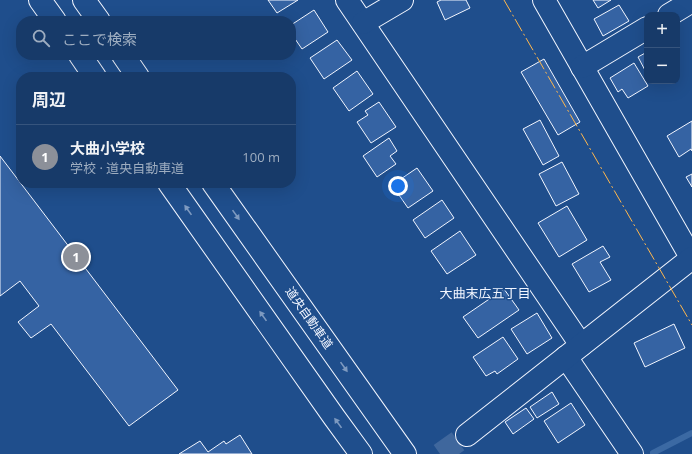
<!DOCTYPE html>
<html lang="ja">
<head>
<meta charset="utf-8">
<style>
  body { margin:0; font-family:"Open Sans","Noto Sans JP",sans-serif; background:#244571; color:#f1f3f6 }
  .controls { position:absolute; right:12px; top:12px; display:grid; overflow:hidden; border-radius:8px; box-shadow:0 4px 16px #0002 }
  .controls button { width:36px; height:36px; display:grid; place-items:center; padding:0; border:0; border-bottom:1px solid #36547d; background:#173a69; color:#f1f3f6; font:20px sans-serif }
  .you { position:absolute; left:398px; top:186px; width:14px; height:14px; margin:-10px; border:3px solid #fff; border-radius:50%; background:#1a73e8; box-shadow:0 0 0 6px #1a73e833 }
  .badge { display:grid; place-items:center; width:26px; height:26px; border-radius:50%; background:#8c9099; color:#fff; font-size:13px; font-weight:700 }
  .pin { position:absolute; translate:-50% -50%; border:2px solid #fff; box-shadow:0 1px 4px #0006 }
  .list { margin:0; padding:0; list-style:none }
  h2 { display:flex; justify-content:space-between; align-items:center; height:52px; margin:0; padding:0 16px; font-size:17px }
  h2 small { font-size:13px; font-weight:400; color:#9eadc0 }
  .list li { display:grid; grid-template-columns:26px 1fr auto; gap:12px; align-items:center; box-sizing:border-box; height:64px; padding:0 16px; border-top:1px solid #36547d }
  .list b { display:block; font-size:15px; white-space:nowrap }
  .list p { margin:0; font-size:13px; white-space:nowrap; color:#9eadc0 }
  .list em { font-size:13px; font-style:normal; color:#9eadc0 }
  .icon { flex:none; width:22px; height:22px; fill:none; stroke:currentColor; stroke-width:2; stroke-linecap:round; stroke-linejoin:round }
  .map { position:relative; flex:none; width:692px; height:454px; overflow:hidden }
  .search { position:absolute; background:#173a69; box-shadow:0 4px 16px #0002; left:16px; top:16px; width:280px; height:44px; display:flex; align-items:center; gap:10px; box-sizing:border-box; padding:0 14px; border-radius:16px; color:#9eadc0; font-size:15px }
  .panel { position:absolute; background:#173a69; box-shadow:0 4px 16px #0002; left:16px; top:72px; width:280px; height:116px; border-radius:16px }
  .map>svg:first-child { display:block }
</style>
</head>
<body>
<div class="map">
<svg width="692" height="454" viewBox="0 0 692 454">
  <rect width="100%" height="100%" fill="#1f4e8c"/>
  <g fill="none" stroke-linecap="round" stroke-linejoin="round">
    <path stroke="#3b69a3" stroke-width="6" d="M 653,453 L 692,433"/>
  </g>
  <g fill="#3563a3" stroke="#f2f6ff">
    <path d="M 268,0 L 298,0 L 277,13 Z"/>
    <path d="M 441,0 L 466,0 L 470,8 L 445,20 L 437,2 Z"/>
    <path d="M 593,0 L 611,0 L 598,8 Z"/>
    <path d="M 619,5 L 629,21 L 603,36 L 594,19 Z"/>
    <path d="M 314,10 L 328,32 L 302,49 L 291,33 L 291,25 Z"/>
    <path d="M 337,40 L 352,60 L 324,79 L 310,58 Z"/>
    <path d="M 647,52 L 647,74 L 638,57 Z"/>
    <path d="M 544,59 L 580,122 L 558,135 L 521,72 Z"/>
    <path d="M 634,63 L 648,86 L 628,98 L 622,89 L 618,92 L 610,78 Z"/>
    <path d="M 357,71 L 373,94 L 349,111 L 333,88 Z"/>
    <path d="M 379,102 L 396,127 L 371,143 L 357,122 L 368,115 L 365,111 Z"/>
    <path d="M 540,120 L 559,156 L 543,165 L 523,129 Z"/>
    <path d="M 692,121 L 692,151 L 691,149 L 679,157 L 667,136 Z"/>
    <path d="M 389,138 L 397,151 L 390,156 L 396,164 L 377,177 L 363,156 Z"/>
    <path d="M 0,156 L 178,390 L 129,426 L 51,324 L 31,338 L 18,322 L 39,306 L 20,281 L 0,296 Z"/>
    <path d="M 562,162 L 579,194 L 556,206 L 539,174 Z"/>
    <path d="M 417,168 L 433,191 L 408,208 L 392,185 Z"/>
    <path d="M 692,174 L 692,187 L 686,177 Z"/>
    <path d="M 442,200 L 454,218 L 425,238 L 413,220 Z"/>
    <path d="M 567,206 L 587,240 L 559,257 L 538,223 Z"/>
    <path d="M 460,231 L 476,255 L 447,274 L 431,251 Z"/>
    <path d="M 603,246 L 610,257 L 600,262 L 611,280 L 589,292 L 572,264 Z"/>
    <path d="M 504,289 L 519,310 L 478,338 L 463,317 Z"/>
    <path d="M 537,313 L 552,338 L 527,354 L 511,329 Z"/>
    <path d="M 674,324 L 685,348 L 645,367 L 634,343 Z"/>
    <path d="M 503,337 L 518,359 L 497,374 L 495,371 L 486,376 L 473,357 Z"/>
    <path d="M 552,392 L 559,404 L 537,418 L 530,407 Z"/>
    <path d="M 571,403 L 585,425 L 558,443 L 544,421 Z"/>
    <path d="M 526,408 L 534,419 L 513,434 L 505,422 Z"/>
    <path d="M 240,435 L 252,454 L 179,454 L 200,441 L 208,452 L 224,441 L 226,444 Z"/>
  </g>
  <g fill="none" stroke-linecap="round" stroke-linejoin="round">
    <path stroke="#3f679d" stroke-width="22" stroke-dasharray="22 11" stroke-linecap="butt" d="M 440,454 L 467,435"/>
    <defs>
      <g id="minor">
        <path d="M 347,0 L 581,345"/>
        <path d="M 544,0 L 692,259"/>
        <path d="M 669,15 L 692,1"/>
        <path d="M 363,23 L 402,0"/>
        <path d="M 582,67 L 647,28"/>
        <path d="M 566,357 L 632,454"/>
        <path d="M 467,435 L 692,258"/>
      </g>
      <g id="highway">
        <path d="M 40,0 L 55,21"/>
        <path d="M 84,0 L 99,21"/>
        <path d="M 80,55 L 95,77"/>
        <path d="M 123,55 L 138,77"/>
        <path d="M 169,183 L 334,417 L 361,454"/>
        <path d="M 213,183 L 405,454"/>
      </g>
    </defs>
    <use href="#minor" stroke="#f2f6ff" stroke-width="24"/>
    <use href="#highway" stroke="#f2f6ff" stroke-width="24"/>
    <use href="#minor" stroke="#1f4e8c" stroke-width="22"/>
    <use href="#highway" stroke="#1f4e8c" stroke-width="22"/>
    <path stroke="#ffb74d" stroke-width="1" stroke-dasharray="14 3 2 3" stroke-linecap="butt" d="M 504,0 L 692,325"/>
  </g>
  <defs><path id="oneway-solid" d="M-6-.8H1V-3.2L6.5 0L1 3.2V.8H-6Z"/></defs>
  <g fill="#7e9ac0">
    <use href="#oneway-solid" transform="translate(188 210) rotate(-125)"/>
    <use href="#oneway-solid" transform="translate(236 215) rotate(55)"/>
    <use href="#oneway-solid" transform="translate(263 316) rotate(-125)"/>
    <use href="#oneway-solid" transform="translate(344 367) rotate(55)"/>
    <use href="#oneway-solid" transform="translate(338 423) rotate(-126)"/>
  </g>
  <g text-anchor="middle" stroke-width="3" stroke-linejoin="round" paint-order="stroke">
    <g font-size="12" fill="#f2f6ff" stroke="#1f4e8c">
      <text transform="translate(309 318) rotate(55)" y="4">道央自動車道</text>
    </g>
    <g font-size="13" fill="#f2f6ff" stroke="#1f4e8c">
      <text x="485" y="298">大曲末広五丁目</text>
    </g>
  </g>
</svg>
<div class="controls">
<button>+</button>
<button>−</button>
</div>
<div class="you"></div>
<div class="pin badge" style="left:76px;top:257px">1</div>
<div class="search"><svg class="icon" aria-label="search" viewBox="0 0 24 24"><circle cx="10" cy="10" r="6"/><path d="M15 15l6 6"/></svg>ここで検索</div>
<section class="panel">
<h2>周辺<small></small></h2>
<ul class="list">
<li><span class="badge">1</span><div><b>大曲小学校</b><p>学校 · 道央自動車道</p></div><em>100 m</em></li>
</ul>
</section>
</div>
</body>
</html>
